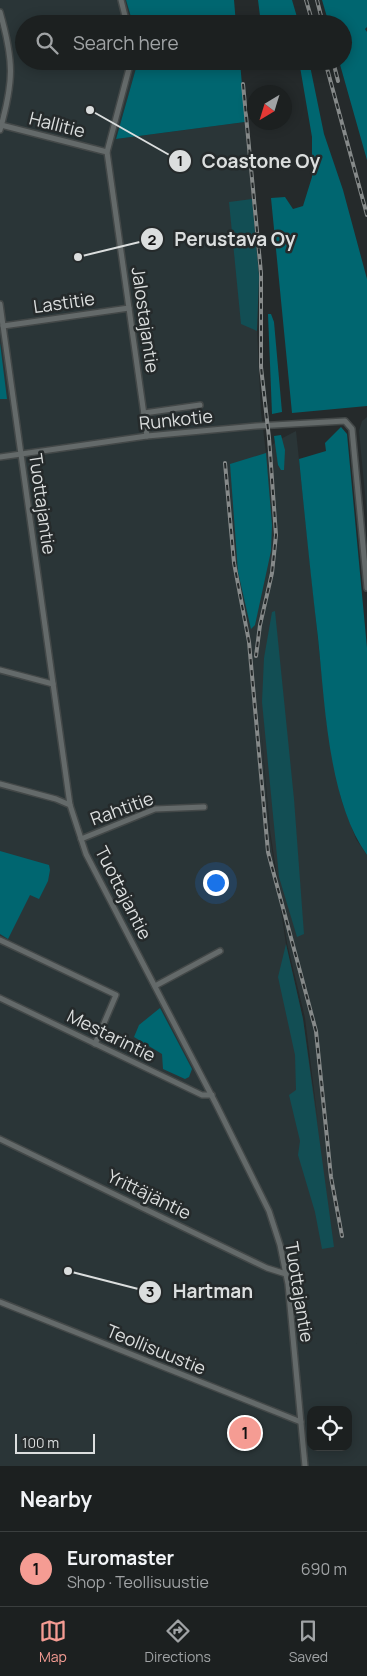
<!DOCTYPE html>
<html lang="en">
<head>
<meta charset="utf-8">
<style>
  body { margin:0; font-family:Manrope,sans-serif; background:#292d2d; color:#f1f3f6 }
  .controls { position:absolute; right:15px; bottom:15px; display:grid; overflow:hidden; border-radius:10px; box-shadow:0 2px 12px #0003 }
  .controls button { width:45px; height:45px; display:grid; place-items:center; padding:0; border:0; border-bottom:1px solid #3a3e3e; background:#1c2020; color:#f1f3f6; font:25px sans-serif }
  .compass { position:absolute; left:247px; top:85px; width:45px; height:45px; border-radius:50%; background:#1c2020; box-shadow:0 2px 12px #0003; rotate:218deg }
  .scale { position:absolute; left:15px; bottom:12px; width:80px; box-sizing:border-box; padding-left:5px; border:2px solid #dbdede; border-top:0; font-size:14px; line-height:18px; white-space:nowrap; color:#dbdede; -webkit-text-stroke:4px #252a2b; paint-order:stroke }
  .you { position:absolute; left:215px; top:882px; width:18px; height:18px; margin:-12px; border:4px solid #fff; border-radius:50%; background:#1a73e8; box-shadow:0 0 0 8px #1a73e833 }
  .badge { display:grid; place-items:center; width:32px; height:32px; border-radius:50%; background:#f59c93; color:#111; font-size:16px; font-weight:700 }
  .pin { position:absolute; translate:-50% -50%; border:2px solid #fff; box-shadow:0 1px 5px #0006 }
  .list { margin:0; padding:0; list-style:none }
  h2 { display:flex; justify-content:space-between; align-items:center; height:65px; margin:0; padding:0 20px; font-size:21px }
  h2 small { font-size:16px; font-weight:400; color:#a0a3a5 }
  .list li { display:grid; grid-template-columns:32px 1fr auto; gap:15px; align-items:center; box-sizing:border-box; height:75px; padding:0 20px; border-top:1px solid #3a3e3e }
  .list b { display:block; font-size:19px; white-space:nowrap }
  .list p { margin:0; font-size:16px; white-space:nowrap; color:#a0a3a5 }
  .list em { font-size:16px; font-style:normal; color:#a0a3a5 }
  .icon { flex:none; width:28px; height:28px; fill:none; stroke:currentColor; stroke-width:2; stroke-linecap:round; stroke-linejoin:round }
  .map { position:relative; flex:none; width:367px; height:1466px; overflow:hidden }
  .search { position:absolute; background:#1c2020; box-shadow:0 2px 12px #0003; left:15px; right:15px; top:15px; height:55px; display:flex; align-items:center; gap:12px; box-sizing:border-box; padding:0 18px; border-radius:28px; color:#a0a3a5; font-size:19px }
  .sheet { height:140px; background:#1c2020 }
  nav { display:flex; justify-content:space-around; align-items:center; box-sizing:border-box; height:70px; border-top:1px solid #3a3e3e; background:#1c2020; font-size:14px; color:#a0a3a5 }
  nav a { display:grid; justify-items:center; gap:2px }
  nav .on { color:#f59c93 }
  .map>svg:first-child { display:block }
</style>
</head>
<body>
<div class="map">
<svg width="367" height="1466" viewBox="0 0 367 1466">
  <rect width="100%" height="100%" fill="#252a2b"/>
  <g fill="#2a3537" fill-rule="evenodd">
    <path d="M 0,0 L 126,0 L 133,24 L 24,24 L 24,61 L 138,61 L 116,139 L 245,122 L 259,276 L 257,331 L 261,412 L 266,453 L 275,442 L 296,431 L 327,724 L 341,799 L 356,839 L 367,855 L 367,1466 L 0,1466 ZM 261,727 L 270,830 L 287,943 L 305,1018 L 318,1122 L 303,1019 L 286,944 L 269,831 ZM 336,1264 L 357,1344 L 363,1377 L 357,1344 ZM 311,1410 L 348,1410 L 348,1447 L 311,1447 Z"/>
    <path d="M 367,417 L 367,515 L 359,431 L 362,421 Z"/>
  </g>
  <g fill="#124e54">
    <path d="M 252,199 L 259,276 L 257,331 L 241,324 L 229,202 Z"/>
    <path d="M 275,611 L 294,799 L 304,934 L 297,937 L 279,877 L 262,702 L 264,658 L 272,612 Z"/>
    <path d="M 286,944 L 303,1019 L 334,1247 L 322,1249 L 315,1212 L 298,1155 L 300,1141 L 289,1095 L 296,1090 L 295,1055 L 278,977 Z"/>
  </g>
  <g fill="#006670">
    <path d="M 126,0 L 234,0 L 236,24 L 133,24 Z"/>
    <path d="M 258,0 L 292,0 L 299,24 L 261,24 Z"/>
    <path d="M 322,0 L 367,0 L 367,27 L 365,29 L 367,32 L 367,160 L 339,61 L 343,61 L 343,24 L 329,24 Z"/>
    <path d="M 138,61 L 240,61 L 245,122 L 116,139 Z"/>
    <path d="M 299,61 L 309,61 L 324,134 L 343,190 L 367,279 L 367,406 L 292,413 L 271,198 L 285,197 L 293,209 L 303,206 L 312,177 L 312,137 Z"/>
    <path d="M 268,314 L 271,314 L 274,322 L 282,412 L 272,414 Z"/>
    <path d="M 0,343 L 7,399 L 0,399 Z"/>
    <path d="M 341,427 L 347,434 L 367,648 L 367,855 C 328,800 325,704 318,638 C 311,578 305,519 299,459 L 326,451 L 325,443 Z"/>
    <path d="M 281,435 L 285,450 L 284,470 L 281,470 L 278,465 L 274,436 Z"/>
    <path d="M 266,453 L 272,525 L 271,551 L 255,625 L 251,629 L 238,572 L 230,464 Z"/>
    <path d="M 0,851 L 49,865 L 50,870 L 48,881 L 39,899 L 30,895 L 8,939 L 0,934 Z"/>
    <path d="M 160,1008 L 192,1069 L 189,1077 L 185,1079 L 163,1069 L 162,1054 L 134,1037 L 139,1025 Z"/>
  </g>
  <g fill="none" stroke-linecap="round" stroke-linejoin="round">
    <defs>
      <g id="minor">
        <path d="M 121,0 L 127,24"/>
        <path d="M 0,12 C 14,61 14,81 0,130"/>
        <path d="M 131,61 L 107,152 L 147,436"/>
        <path d="M 1,125 L 107,152"/>
        <path d="M 0,304 L 70,805 L 86,854 L 216,1104 L 269,1211 L 280,1245 L 288,1284 L 305,1466"/>
        <path d="M 3,326 L 129,308"/>
        <path d="M 144,413 L 200,405"/>
        <path d="M 0,457 L 147,436 L 256,426 L 345,421 L 352,429 L 367,588"/>
        <path d="M 0,670 L 53,684"/>
        <path d="M 0,784 L 56,799 L 70,805"/>
        <path d="M 81,839 L 155,809 L 204,807"/>
        <path d="M 0,940 L 116,995 L 95,1044"/>
        <path d="M 155,986 L 220,951"/>
        <path d="M 0,998 L 202,1095 L 212,1095"/>
        <path d="M 0,1139 L 267,1268 L 286,1274"/>
        <path d="M 0,1302 L 301,1422"/>
      </g>
    </defs>
    <use href="#minor" stroke="#434848" stroke-width="8"/>
    <use href="#minor" stroke="#646a6a" stroke-width="5"/>
    <defs>
      <g id="rail">
        <path d="M 306,0 L 313,24"/>
        <path d="M 317,0 L 323,24"/>
        <path d="M 325,61 L 367,215"/>
        <path d="M 333,61 L 338,81"/>
        <path d="M 243,84 L 261,273 L 261,367 L 269,438 L 276,535 L 272,573 L 260,625 L 256,656"/>
        <path d="M 225,463 L 234,563 L 249,642 L 268,852 L 316,1031 L 331,1177 L 342,1236"/>
      </g>
    </defs>
    <use href="#rail" stroke="#868a8a" stroke-width="4"/>
    <use href="#rail" stroke="#252a2b" stroke-width="2" stroke-dasharray="5.5" stroke-linecap="butt"/>
  </g>
  <g text-anchor="middle" stroke-width="5" stroke-linejoin="round" paint-order="stroke">
    <g font-size="18" fill="#dbdede" stroke="#252a2b">
      <text transform="translate(57 125) rotate(14)" y="6">Hallitie</text>
      <text transform="translate(64 303) rotate(-8)" y="6">Lastitie</text>
      <text transform="translate(145 320) rotate(82)" y="6">Jalostajantie</text>
      <text transform="translate(176 420) rotate(-6)" y="6">Runkotie</text>
      <text transform="translate(42 504) rotate(82)" y="6">Tuottajantie</text>
      <text transform="translate(122 809) rotate(-20)" y="6">Rahtitie</text>
      <text transform="translate(123 893) rotate(63)" y="6">Tuottajantie</text>
      <text transform="translate(111 1036) rotate(26)" y="6">Mestarintie</text>
      <text transform="translate(149 1195) rotate(26)" y="6">Yrittäjäntie</text>
      <text transform="translate(299 1292) rotate(81)" y="6">Tuottajantie</text>
      <text transform="translate(156 1350) rotate(22)" y="6">Teollisuustie</text>
    </g>
  </g>
  <path fill="none" stroke="#dbdede" stroke-width="2" d="M90 110L180 161M78 257L152 239M68 1271L150 1292"/>
  <g fill="#dbdede" stroke="#252a2b" stroke-width="2">
    <circle cx="90" cy="110" r="5"/>
    <circle cx="78" cy="257" r="5"/>
    <circle cx="68" cy="1271" r="5"/>
    <circle cx="180" cy="161" r="12"/>
    <circle cx="152" cy="239" r="12"/>
    <circle cx="150" cy="1292" r="12"/>
  </g>
  <g font-size="15" text-anchor="middle" font-weight="bold" fill="#111">
    <text x="180" y="166">1</text>
    <text x="152" y="245">2</text>
    <text x="150" y="1297">3</text>
  </g>
  <g font-size="19" text-anchor="middle" font-weight="bold" fill="#dbdede" stroke="#252a2b" stroke-width="5" stroke-linejoin="round" paint-order="stroke">
    <text x="261" y="168">Coastone Oy</text>
    <text x="235" y="246">Perustava Oy</text>
    <text x="213" y="1298">Hartman</text>
  </g>
</svg>
<div class="controls">
<button><svg class="icon" aria-label="locate" viewBox="0 0 24 24"><circle cx="12" cy="12" r="6"/><path d="M12 2v4M12 18v4M2 12h4M18 12h4"/></svg></button>
</div>
<svg class="compass" viewBox="-18 -18 36 36"><path d="M0-13l5 13h-10z" fill="#e53935"/><path d="M0 13l5-13h-10z" fill="#a0a3a5"/></svg>
<div class="scale">100 m</div>
<div class="you"></div>
<div class="pin badge" style="left:245px;top:1433px">1</div>
<div class="search"><svg class="icon" aria-label="search" viewBox="0 0 24 24"><circle cx="10" cy="10" r="6"/><path d="M15 15l6 6"/></svg>Search here</div>
</div>
<section class="sheet">
<h2>Nearby<small></small></h2>
<ul class="list">
<li><span class="badge">1</span><div><b>Euromaster</b><p>Shop · Teollisuustie</p></div><em>690 m</em></li>
</ul>
</section>
<nav>
<a class="on"><svg class="icon" aria-label="map" viewBox="0 0 24 24"><path d="M3 6l6-2 6 2 6-2v14l-6 2-6-2-6 2zM9 4v14M15 6v14"/></svg>Map</a>
<a><svg class="icon" aria-label="directions" viewBox="0 0 24 24"><path d="M12 3l9 9-9 9-9-9zM9 14v-3h6M13 9l2 2-2 2"/></svg>Directions</a>
<a><svg class="icon" aria-label="saved" viewBox="0 0 24 24"><path d="M7 4h10v16l-5-4-5 4z"/></svg>Saved</a>
</nav>
</body>
</html>
